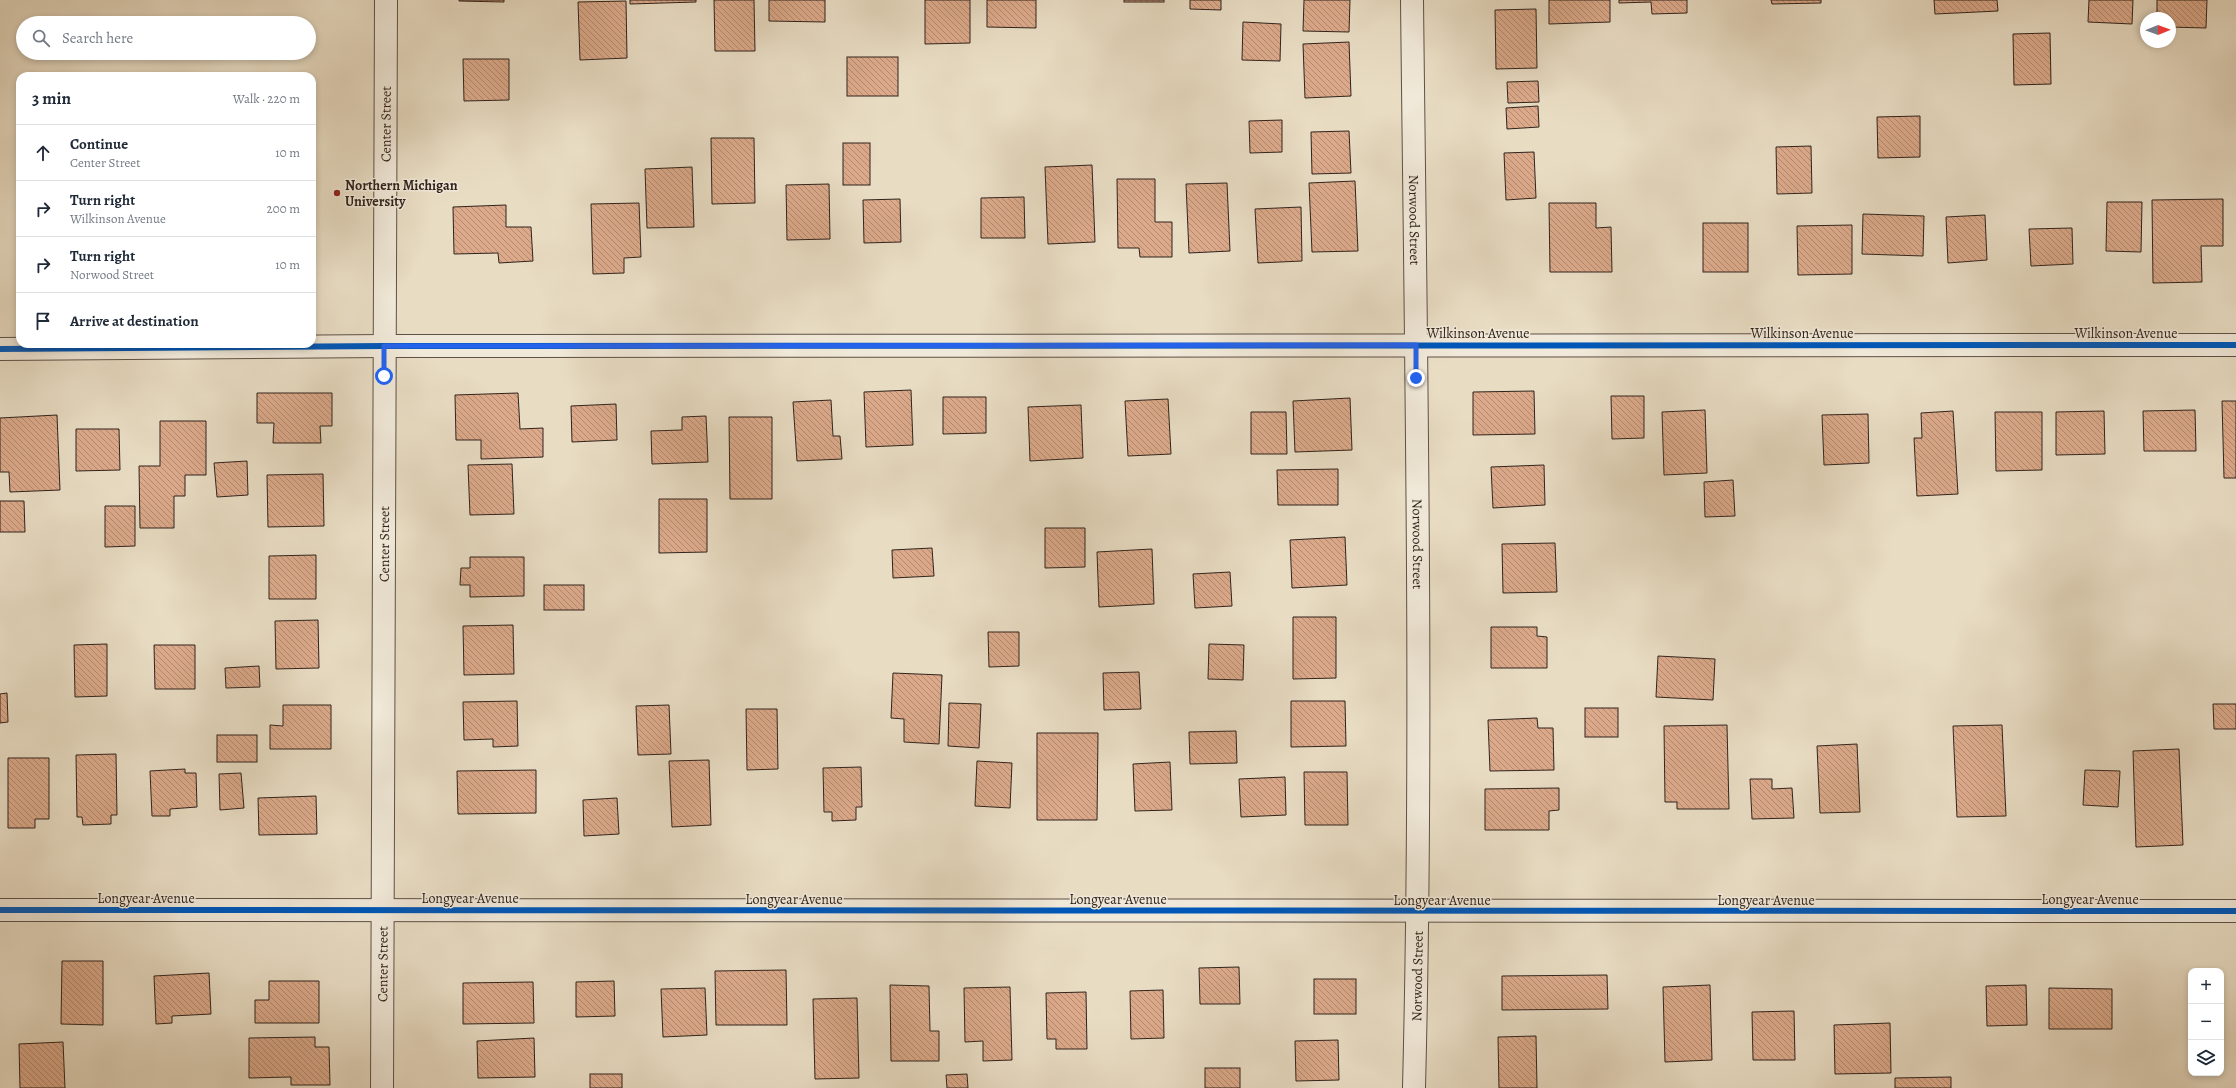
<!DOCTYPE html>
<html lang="en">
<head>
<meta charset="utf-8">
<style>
  body { margin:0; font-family:Alegreya,serif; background:#f6f6f7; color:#1f2937 }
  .controls { position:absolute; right:12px; bottom:12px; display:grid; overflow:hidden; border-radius:8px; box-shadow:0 2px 6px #0003 }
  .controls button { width:36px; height:36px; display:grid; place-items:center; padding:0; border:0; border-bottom:1px solid #e0e1e3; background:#fff; color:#1f2937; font:20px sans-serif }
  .compass { position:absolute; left:2140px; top:12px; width:36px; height:36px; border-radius:50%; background:#fff; box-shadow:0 2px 6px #0003; rotate:89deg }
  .stop { position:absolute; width:12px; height:12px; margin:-9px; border:3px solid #2563eb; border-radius:50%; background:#fff }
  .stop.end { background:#2563eb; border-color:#fff; box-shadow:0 1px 4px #0008 }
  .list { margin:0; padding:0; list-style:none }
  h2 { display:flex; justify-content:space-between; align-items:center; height:52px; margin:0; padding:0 16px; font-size:17px }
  h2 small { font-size:13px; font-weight:400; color:#747a83 }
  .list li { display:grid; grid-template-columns:26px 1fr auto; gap:12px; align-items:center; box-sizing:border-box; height:56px; padding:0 16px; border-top:1px solid #e0e1e3 }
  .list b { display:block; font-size:15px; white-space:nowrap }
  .list p { margin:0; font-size:13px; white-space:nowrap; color:#747a83 }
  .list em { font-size:13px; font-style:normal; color:#747a83 }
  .icon { flex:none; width:22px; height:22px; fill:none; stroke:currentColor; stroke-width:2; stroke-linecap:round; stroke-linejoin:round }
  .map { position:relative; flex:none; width:2236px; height:1088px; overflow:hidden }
  .search { position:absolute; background:#fff; box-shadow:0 2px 6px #0003; left:16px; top:16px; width:300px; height:44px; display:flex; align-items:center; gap:10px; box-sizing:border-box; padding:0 14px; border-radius:22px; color:#747a83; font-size:15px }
  .panel { position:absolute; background:#fff; box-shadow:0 2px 6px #0003; left:16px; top:72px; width:300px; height:276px; border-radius:12px }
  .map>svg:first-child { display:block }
</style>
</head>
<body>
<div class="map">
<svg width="2236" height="1088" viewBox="0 0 2236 1088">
  <defs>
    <pattern id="building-back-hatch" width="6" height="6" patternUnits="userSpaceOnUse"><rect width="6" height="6" fill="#dcaa8b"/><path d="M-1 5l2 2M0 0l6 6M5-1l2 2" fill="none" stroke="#b38a71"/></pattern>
  </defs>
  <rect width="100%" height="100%" fill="#e8dcc3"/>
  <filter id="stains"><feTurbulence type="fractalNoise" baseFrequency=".005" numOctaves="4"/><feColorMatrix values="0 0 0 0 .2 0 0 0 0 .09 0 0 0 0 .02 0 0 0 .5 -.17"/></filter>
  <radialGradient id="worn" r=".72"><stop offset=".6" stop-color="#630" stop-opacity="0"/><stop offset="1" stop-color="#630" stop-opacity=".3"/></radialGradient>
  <g fill="url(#building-back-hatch)" stroke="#30231c">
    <path d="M 459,0 L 504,0 L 504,2 L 459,1 Z"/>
    <path d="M 630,0 L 696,0 L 696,2 L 630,4 Z"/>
    <path d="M 714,0 L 754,0 L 755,51 L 715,51 Z"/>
    <path d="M 769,0 L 825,0 L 825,22 L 769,21 Z"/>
    <path d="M 925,0 L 970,0 L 970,43 L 925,44 Z"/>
    <path d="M 987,0 L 1036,0 L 1036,28 L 987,27 Z"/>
    <rect x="1124" y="0" width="40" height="2"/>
    <path d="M 1190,0 L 1221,0 L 1221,10 L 1190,9 Z"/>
    <path d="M 1304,0 L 1350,0 L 1349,32 L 1303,31 Z"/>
    <path d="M 1549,0 L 1610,0 L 1610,22 L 1549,24 Z"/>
    <path d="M 1619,0 L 1687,0 L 1687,13 L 1652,14 L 1651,2 L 1619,3 Z"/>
    <path d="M 1771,0 L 1821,0 L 1821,3 L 1772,4 Z"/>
    <path d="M 1934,0 L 1997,0 L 1998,11 L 1935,14 Z"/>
    <path d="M 2089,0 L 2133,0 L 2132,24 L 2088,22 Z"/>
    <path d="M 2157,0 L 2207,0 L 2206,28 L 2170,27 L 2170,18 L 2157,18 Z"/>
    <path d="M 626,1 L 627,58 L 580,60 L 578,2 Z"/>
    <path d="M 1536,9 L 1537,68 L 1496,69 L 1495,10 Z"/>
    <path d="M 1243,22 L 1281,24 L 1280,61 L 1242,60 Z"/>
    <path d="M 2050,33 L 2051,84 L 2014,85 L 2013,34 Z"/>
    <path d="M 1349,42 L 1351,96 L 1305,98 L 1303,44 Z"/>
    <rect x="847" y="57" width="51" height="39"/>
    <path d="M 463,59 L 509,59 L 509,100 L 464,101 Z"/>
    <path d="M 1538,81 L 1539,102 L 1508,103 L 1507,82 Z"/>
    <path d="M 1538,106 L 1539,127 L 1507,129 L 1506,108 Z"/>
    <path d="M 1920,116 L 1920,157 L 1878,158 L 1877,117 Z"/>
    <path d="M 1282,120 L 1282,152 L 1250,153 L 1249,121 Z"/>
    <path d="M 1349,131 L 1351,173 L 1312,174 L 1311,132 Z"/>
    <path d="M 711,138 L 754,138 L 755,203 L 712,204 Z"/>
    <rect x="843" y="143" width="27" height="42"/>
    <path d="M 1811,146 L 1812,193 L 1777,194 L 1776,147 Z"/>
    <path d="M 1534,152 L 1536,198 L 1506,200 L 1504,153 Z"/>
    <path d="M 1092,165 L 1095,242 L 1048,244 L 1045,167 Z"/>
    <path d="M 692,167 L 694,227 L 647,228 L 645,169 Z"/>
    <path d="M 1117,179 L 1155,179 L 1155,222 L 1172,222 L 1172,257 L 1140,257 L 1139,248 L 1118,248 Z"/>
    <path d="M 1355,181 L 1358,251 L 1312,252 L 1309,183 Z"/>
    <path d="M 1227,183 L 1230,251 L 1189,253 L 1186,184 Z"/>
    <path d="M 829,184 L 830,239 L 787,240 L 786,185 Z"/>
    <path d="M 1024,197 L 1025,238 L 981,238 L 981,198 Z"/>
    <path d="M 900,199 L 901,242 L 864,243 L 863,200 Z"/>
    <path d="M 2223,199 L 2223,246 L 2201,246 L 2202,282 L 2153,283 L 2152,200 Z"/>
    <path d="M 2107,202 L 2142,202 L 2141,252 L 2106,251 Z"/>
    <path d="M 639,203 L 641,257 L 624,258 L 624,273 L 593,274 L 591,204 Z"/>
    <path d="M 1549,203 L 1596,203 L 1596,228 L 1611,227 L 1612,272 L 1550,272 Z"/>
    <path d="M 506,205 L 506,227 L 531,227 L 533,261 L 499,263 L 498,253 L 454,254 L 453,207 Z"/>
    <path d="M 1301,207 L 1302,261 L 1258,263 L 1255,209 Z"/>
    <path d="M 1863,214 L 1924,216 L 1923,256 L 1862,254 Z"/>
    <path d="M 1985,215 L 1987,260 L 1948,263 L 1946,217 Z"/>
    <rect x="1703" y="223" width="45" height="49"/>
    <path d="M 1852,225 L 1852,274 L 1798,275 L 1797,226 Z"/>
    <path d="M 2072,228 L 2073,264 L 2031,266 L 2029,229 Z"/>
    <path d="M 911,390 L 913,445 L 866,447 L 864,392 Z"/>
    <path d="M 1534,391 L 1535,434 L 1473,435 L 1473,392 Z"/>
    <path d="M 257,393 L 332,393 L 332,426 L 320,426 L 321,443 L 273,443 L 274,423 L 257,423 Z"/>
    <path d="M 518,393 L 520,429 L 543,428 L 543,457 L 481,459 L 481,440 L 456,440 L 455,395 Z"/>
    <path d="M 1611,396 L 1644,396 L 1644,438 L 1612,439 Z"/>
    <path d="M 943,397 L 986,397 L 986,433 L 943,434 Z"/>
    <path d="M 1350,398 L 1352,450 L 1295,452 L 1293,401 Z"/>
    <path d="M 1168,399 L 1171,454 L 1128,456 L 1125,401 Z"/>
    <path d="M 831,400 L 833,436 L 840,436 L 842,459 L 797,461 L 793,402 Z"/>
    <path d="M 2222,401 L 2236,401 L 2236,478 L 2224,478 Z"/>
    <path d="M 616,404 L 617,440 L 572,442 L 571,406 Z"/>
    <path d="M 1081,405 L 1083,458 L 1030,461 L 1028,407 Z"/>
    <path d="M 1705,410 L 1707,473 L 1664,475 L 1662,412 Z"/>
    <path d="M 2195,410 L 2196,451 L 2144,451 L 2143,411 Z"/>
    <path d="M 1953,411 L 1958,494 L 1917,496 L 1914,438 L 1922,438 L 1921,413 Z"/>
    <path d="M 2104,411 L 2105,454 L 2056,455 L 2056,412 Z"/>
    <path d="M 1251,412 L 1286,412 L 1287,454 L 1251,454 Z"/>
    <path d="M 1995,412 L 2042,412 L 2042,470 L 1996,471 Z"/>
    <path d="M 1868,414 L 1869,463 L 1824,465 L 1822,415 Z"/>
    <path d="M 57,415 L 60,490 L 10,492 L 9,472 L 0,472 L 0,418 Z"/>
    <path d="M 706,416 L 708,462 L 652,464 L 651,431 L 682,430 L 682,417 Z"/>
    <path d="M 729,417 L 772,417 L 772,499 L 730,499 Z"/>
    <path d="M 160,421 L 206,421 L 206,475 L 185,475 L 185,496 L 174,496 L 174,528 L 140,528 L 139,466 L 160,466 Z"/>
    <path d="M 76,429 L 119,429 L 120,470 L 76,471 Z"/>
    <path d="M 247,461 L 248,495 L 217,497 L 214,463 Z"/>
    <path d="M 512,464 L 514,514 L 470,515 L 468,465 Z"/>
    <path d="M 1544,465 L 1545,505 L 1493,508 L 1491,467 Z"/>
    <path d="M 1338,469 L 1338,505 L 1278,505 L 1277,470 Z"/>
    <path d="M 323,474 L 324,526 L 268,527 L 267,475 Z"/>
    <path d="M 1733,480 L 1735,516 L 1705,517 L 1704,482 Z"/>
    <path d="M 659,499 L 707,499 L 707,552 L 659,553 Z"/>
    <path d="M 0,501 L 24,501 L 25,532 L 0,532 Z"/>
    <path d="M 105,506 L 135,506 L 135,546 L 105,547 Z"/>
    <path d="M 1045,528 L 1085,528 L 1085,567 L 1045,568 Z"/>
    <path d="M 1345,537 L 1347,585 L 1292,588 L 1290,540 Z"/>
    <path d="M 1555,543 L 1557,592 L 1503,593 L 1502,544 Z"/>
    <path d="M 932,548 L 934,576 L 893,578 L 892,550 Z"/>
    <path d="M 1152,549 L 1154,604 L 1099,607 L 1097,552 Z"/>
    <path d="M 316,555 L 316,599 L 269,599 L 269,556 Z"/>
    <path d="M 470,557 L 524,557 L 524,596 L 470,597 L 470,585 L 460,585 L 461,568 L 470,568 Z"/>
    <path d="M 1230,572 L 1232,606 L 1195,608 L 1193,574 Z"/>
    <rect x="544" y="585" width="40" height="25"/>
    <path d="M 1293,617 L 1336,617 L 1336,678 L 1293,679 Z"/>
    <path d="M 318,620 L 319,668 L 276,669 L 275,621 Z"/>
    <path d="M 513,625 L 514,674 L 464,675 L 463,626 Z"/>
    <path d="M 1491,627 L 1537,627 L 1537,636 L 1547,637 L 1547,668 L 1491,668 Z"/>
    <path d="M 988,632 L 1019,632 L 1019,666 L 989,667 Z"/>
    <path d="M 107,644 L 107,696 L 75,697 L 74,645 Z"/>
    <path d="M 1209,644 L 1244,645 L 1243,680 L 1208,679 Z"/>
    <path d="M 154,645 L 195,645 L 195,689 L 155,689 Z"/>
    <path d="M 1658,656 L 1715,659 L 1713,700 L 1656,697 Z"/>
    <path d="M 259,666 L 260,687 L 226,688 L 225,668 Z"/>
    <path d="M 1139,672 L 1141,709 L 1104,710 L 1103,673 Z"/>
    <path d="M 893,673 L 942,675 L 939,744 L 904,742 L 904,719 L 891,718 Z"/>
    <path d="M 7,693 L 8,722 L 0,723 L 0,694 Z"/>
    <path d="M 517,701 L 518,746 L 493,747 L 493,739 L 464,740 L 463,702 Z"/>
    <path d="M 1291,701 L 1345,701 L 1346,746 L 1291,747 Z"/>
    <path d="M 949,703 L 981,704 L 979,748 L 948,746 Z"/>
    <path d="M 2213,704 L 2236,704 L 2236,729 L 2214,729 Z"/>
    <path d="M 283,705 L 331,705 L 331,749 L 270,749 L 270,725 L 283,726 Z"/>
    <path d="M 669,705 L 671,754 L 638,755 L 636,706 Z"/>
    <rect x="1585" y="708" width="33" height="29"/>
    <path d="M 746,709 L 777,709 L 778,769 L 747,770 Z"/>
    <path d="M 1537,718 L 1538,728 L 1553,728 L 1554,770 L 1490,771 L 1488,720 Z"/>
    <path d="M 1727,725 L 1729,809 L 1677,809 L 1677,802 L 1665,802 L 1664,726 Z"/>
    <path d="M 2002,725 L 2006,816 L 1957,817 L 1953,726 Z"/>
    <path d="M 1236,731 L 1237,763 L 1190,764 L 1189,732 Z"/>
    <path d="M 1037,733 L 1098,733 L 1097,820 L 1037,820 Z"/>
    <rect x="217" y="735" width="40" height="27"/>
    <path d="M 1857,744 L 1860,812 L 1820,813 L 1817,746 Z"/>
    <path d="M 2179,749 L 2183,845 L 2136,847 L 2133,751 Z"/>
    <path d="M 116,754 L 117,815 L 111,815 L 111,824 L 83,825 L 82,817 L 77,817 L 76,755 Z"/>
    <path d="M 8,758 L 49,758 L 49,819 L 35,819 L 35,828 L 8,828 Z"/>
    <path d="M 709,760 L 711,825 L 672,827 L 669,761 Z"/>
    <path d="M 977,761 L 1012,763 L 1010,808 L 975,806 Z"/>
    <path d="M 1170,762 L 1172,810 L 1135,811 L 1133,764 Z"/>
    <path d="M 861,767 L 862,807 L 856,807 L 856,820 L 832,821 L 832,812 L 824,812 L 823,768 Z"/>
    <path d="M 185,769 L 185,773 L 196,773 L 197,807 L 170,809 L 170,816 L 152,816 L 150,771 Z"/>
    <path d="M 536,770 L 536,813 L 458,814 L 457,771 Z"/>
    <path d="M 2085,770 L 2120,771 L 2118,807 L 2083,805 Z"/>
    <path d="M 1304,772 L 1347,772 L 1348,825 L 1305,825 Z"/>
    <path d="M 241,773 L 244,808 L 220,810 L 219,774 Z"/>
    <path d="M 1285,777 L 1286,815 L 1241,817 L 1239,779 Z"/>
    <path d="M 1750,779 L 1772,779 L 1772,789 L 1792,788 L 1794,818 L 1752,819 Z"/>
    <path d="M 1559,788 L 1559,810 L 1549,811 L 1549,830 L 1485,830 L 1485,789 Z"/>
    <path d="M 316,796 L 317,834 L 259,835 L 258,798 Z"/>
    <path d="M 617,798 L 619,834 L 584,836 L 583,800 Z"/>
    <path d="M 62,961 L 103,961 L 103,1025 L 61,1024 Z"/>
    <path d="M 1239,967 L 1240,1004 L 1200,1004 L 1199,968 Z"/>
    <path d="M 786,970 L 787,1025 L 716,1025 L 715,971 Z"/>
    <path d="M 209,973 L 211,1014 L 172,1016 L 172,1023 L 156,1024 L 154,976 Z"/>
    <path d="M 1607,975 L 1608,1009 L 1502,1010 L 1502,976 Z"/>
    <rect x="1314" y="979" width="42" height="35"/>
    <path d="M 269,981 L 319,981 L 319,1023 L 255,1023 L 255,1000 L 269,1000 Z"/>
    <path d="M 614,981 L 615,1016 L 576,1017 L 576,982 Z"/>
    <path d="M 533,982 L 534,1023 L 463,1024 L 463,983 Z"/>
    <path d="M 890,985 L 929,986 L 930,1031 L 939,1031 L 939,1061 L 891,1061 Z"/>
    <path d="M 1710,985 L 1712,1060 L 1665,1062 L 1663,987 Z"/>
    <path d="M 2026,985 L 2027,1025 L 1987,1026 L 1986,986 Z"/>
    <path d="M 1010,987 L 1012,1060 L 983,1061 L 983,1041 L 965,1042 L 964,988 Z"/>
    <path d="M 705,988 L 707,1035 L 663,1037 L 661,989 Z"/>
    <path d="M 2049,988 L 2112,989 L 2112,1029 L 2049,1029 Z"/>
    <path d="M 1163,990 L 1164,1038 L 1131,1039 L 1130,991 Z"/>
    <path d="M 1086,992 L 1087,1049 L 1056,1049 L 1056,1039 L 1047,1039 L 1046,993 Z"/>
    <path d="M 857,998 L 859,1078 L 815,1079 L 813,999 Z"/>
    <path d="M 1794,1011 L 1795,1060 L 1753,1060 L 1752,1012 Z"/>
    <path d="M 1890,1023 L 1891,1073 L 1835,1074 L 1834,1025 Z"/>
    <path d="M 1536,1036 L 1537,1088 L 1499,1088 L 1498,1037 Z"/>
    <path d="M 315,1037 L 315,1047 L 329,1047 L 330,1085 L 291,1085 L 291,1077 L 249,1078 L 249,1038 Z"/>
    <path d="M 534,1038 L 535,1077 L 478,1078 L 477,1041 Z"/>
    <path d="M 1338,1040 L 1339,1080 L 1296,1081 L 1295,1041 Z"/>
    <path d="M 63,1042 L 65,1088 L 20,1088 L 19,1044 Z"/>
    <rect x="1205" y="1068" width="35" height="20"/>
    <rect x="590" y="1074" width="32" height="14"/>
    <path d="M 967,1074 L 968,1088 L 947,1088 L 946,1075 Z"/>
    <path d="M 1951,1077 L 1951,1088 L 1895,1088 L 1895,1078 Z"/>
  </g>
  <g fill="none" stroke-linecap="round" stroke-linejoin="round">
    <defs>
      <g id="minor">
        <path id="s1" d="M 1412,0 C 1416,363 1423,726 1414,1088"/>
        <path d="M 0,349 L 384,346 L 2236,345"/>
        <path d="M 0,910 L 2236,911"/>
        <path id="s2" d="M 382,1088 L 386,0"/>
      </g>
    </defs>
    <use href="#minor" stroke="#5e5146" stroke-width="24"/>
    <use href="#minor" stroke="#f0e8d8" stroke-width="22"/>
    <defs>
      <g id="cycleway">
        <path d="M 0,349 L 384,346 L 2236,345"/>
        <path d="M 0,910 L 2236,911"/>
      </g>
    </defs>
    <use href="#cycleway" stroke="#f0e8d8" stroke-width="8"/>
    <use href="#cycleway" stroke="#0057b8" stroke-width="6"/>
  </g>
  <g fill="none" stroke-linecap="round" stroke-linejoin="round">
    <path stroke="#2563eb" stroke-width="5" d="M 384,376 L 384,346 L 1416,345 L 1416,378"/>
  </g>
  <circle fill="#8f2418" stroke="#f0e8d8" stroke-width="1.5" cx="337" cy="193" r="4"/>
  <g text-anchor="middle" stroke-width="3" stroke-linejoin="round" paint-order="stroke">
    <g font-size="14" fill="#30231c" stroke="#f0e8d8">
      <text dy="5" stroke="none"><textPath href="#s2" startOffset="964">Center Street</textPath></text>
      <text dy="5" stroke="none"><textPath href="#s1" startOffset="220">Norwood Street</textPath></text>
      <text x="1478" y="338">Wilkinson Avenue</text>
      <text x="1802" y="338">Wilkinson Avenue</text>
      <text x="2126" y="338">Wilkinson Avenue</text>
      <text dy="5" stroke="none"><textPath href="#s2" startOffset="544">Center Street</textPath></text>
      <text dy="5" stroke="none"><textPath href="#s1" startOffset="544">Norwood Street</textPath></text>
      <text x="146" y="903">Longyear Avenue</text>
      <text x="470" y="903">Longyear Avenue</text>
      <text x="794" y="904">Longyear Avenue</text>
      <text x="1118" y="904">Longyear Avenue</text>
      <text x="2090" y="904">Longyear Avenue</text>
      <text x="1442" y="905">Longyear Avenue</text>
      <text x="1766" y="905">Longyear Avenue</text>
      <text dy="5" stroke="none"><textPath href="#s2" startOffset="124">Center Street</textPath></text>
      <text transform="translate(1417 976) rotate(-89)" y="5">Norwood Street</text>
    </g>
    <g font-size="14" font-weight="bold" fill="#30231c" stroke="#f0e8d8" text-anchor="start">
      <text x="345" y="190">Northern Michigan<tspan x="345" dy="16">University</tspan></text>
    </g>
  </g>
  <rect width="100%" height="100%" filter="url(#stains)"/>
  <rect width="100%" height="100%" fill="url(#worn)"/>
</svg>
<div class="controls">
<button>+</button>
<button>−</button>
<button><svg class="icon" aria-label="layers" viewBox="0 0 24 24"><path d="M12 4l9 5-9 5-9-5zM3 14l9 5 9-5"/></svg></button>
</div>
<svg class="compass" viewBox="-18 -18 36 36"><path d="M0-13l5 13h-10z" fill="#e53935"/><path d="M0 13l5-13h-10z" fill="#747a83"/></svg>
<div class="stop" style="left:384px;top:376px"></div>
<div class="stop end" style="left:1416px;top:378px"></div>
<div class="search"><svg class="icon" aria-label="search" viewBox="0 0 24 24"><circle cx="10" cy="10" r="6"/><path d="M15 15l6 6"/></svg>Search here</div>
<section class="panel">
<h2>3 min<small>Walk · 220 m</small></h2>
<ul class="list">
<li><svg class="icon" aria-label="ahead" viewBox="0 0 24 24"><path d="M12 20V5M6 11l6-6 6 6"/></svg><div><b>Continue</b><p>Center Street</p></div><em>10 m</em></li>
<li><svg class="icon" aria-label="right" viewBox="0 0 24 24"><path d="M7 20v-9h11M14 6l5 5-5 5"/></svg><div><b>Turn right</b><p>Wilkinson Avenue</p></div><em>200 m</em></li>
<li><svg class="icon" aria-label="right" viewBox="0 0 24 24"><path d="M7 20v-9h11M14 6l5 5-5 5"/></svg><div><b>Turn right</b><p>Norwood Street</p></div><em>10 m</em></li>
<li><svg class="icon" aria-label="arrive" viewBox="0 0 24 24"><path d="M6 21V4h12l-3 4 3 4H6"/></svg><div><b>Arrive at destination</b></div></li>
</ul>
</section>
</div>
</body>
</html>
